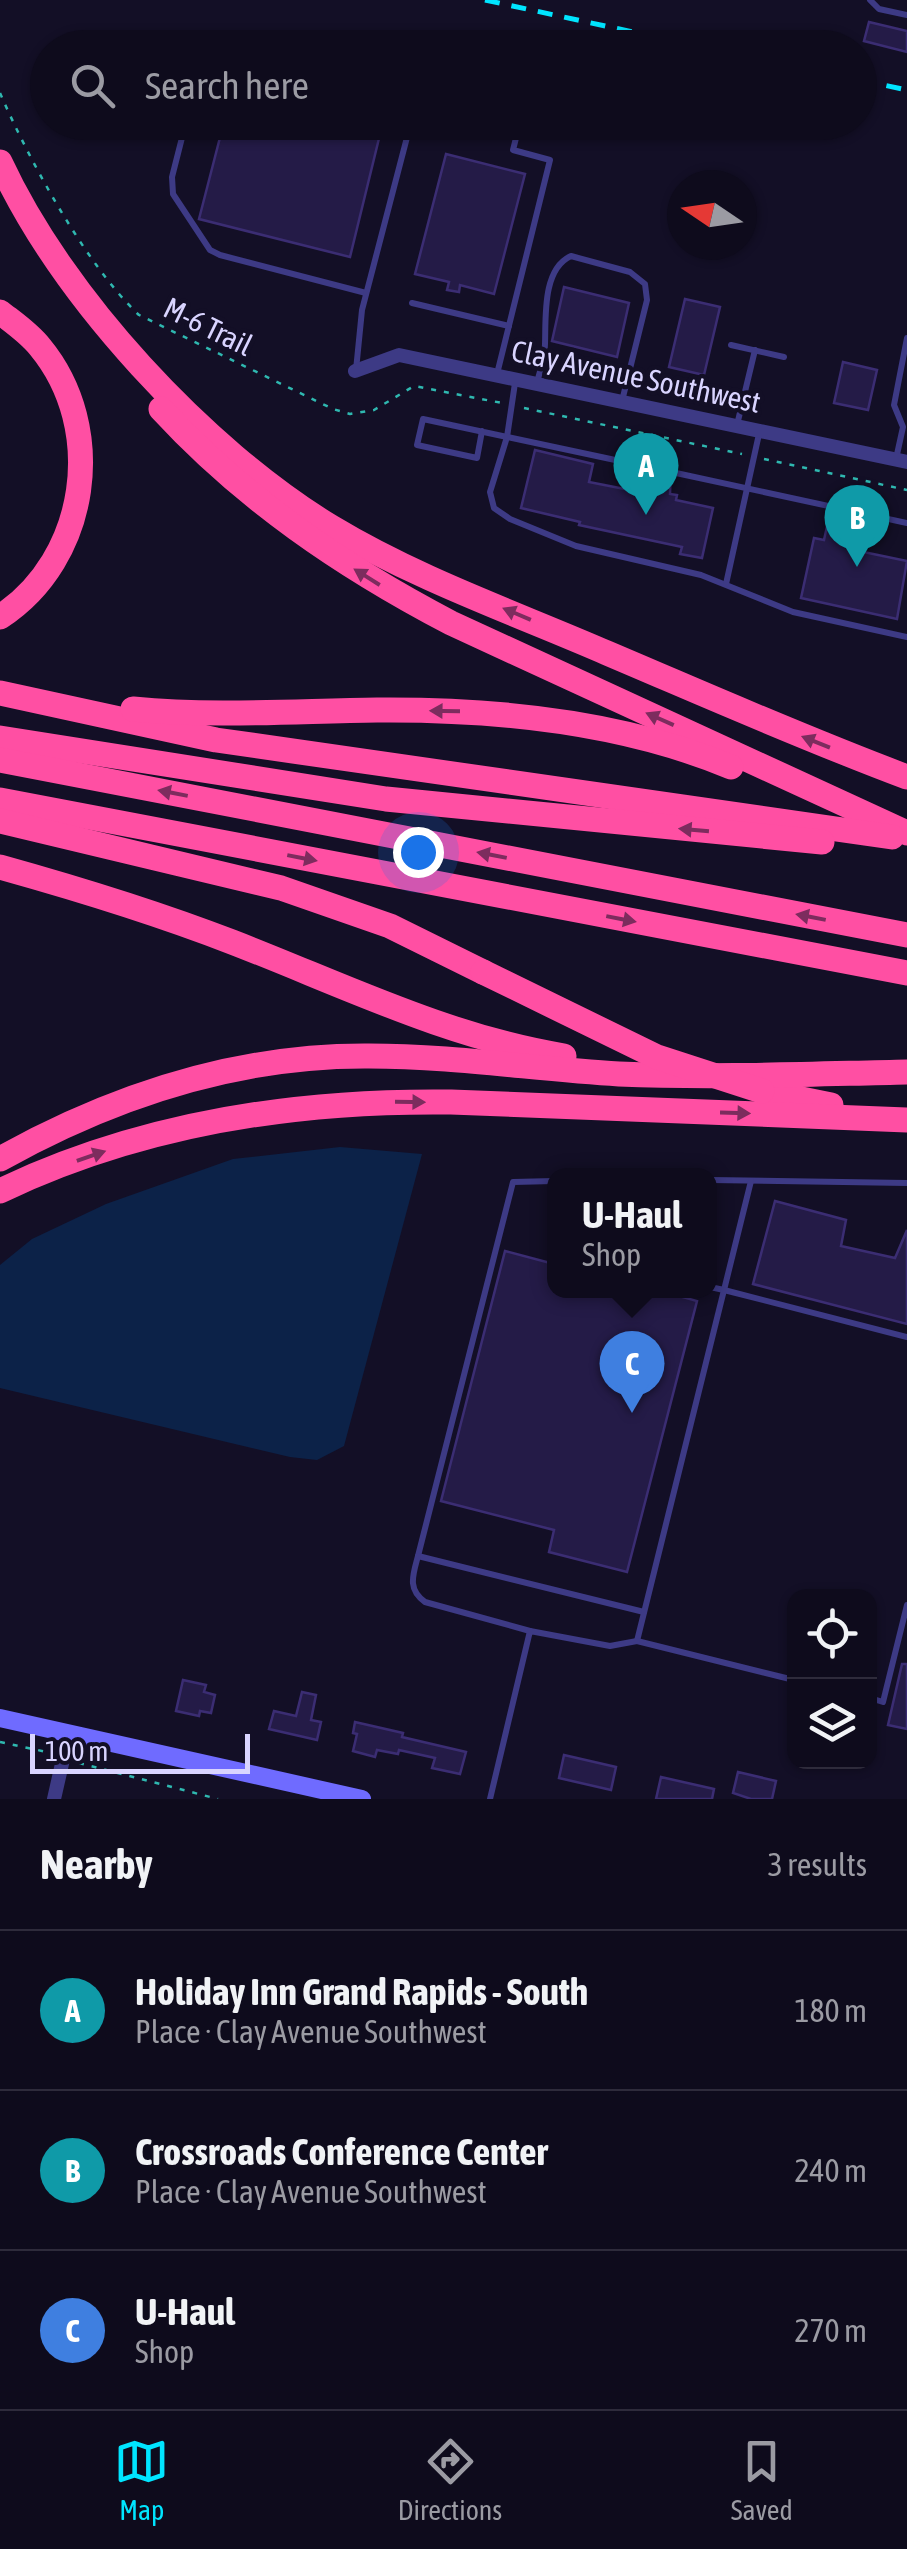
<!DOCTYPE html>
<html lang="en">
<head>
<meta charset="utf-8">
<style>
  body { margin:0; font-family:"Asap Condensed",sans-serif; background:#171425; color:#f1f3f6 }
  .controls { position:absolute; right:30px; bottom:30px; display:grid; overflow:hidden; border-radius:20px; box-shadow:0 2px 8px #0004 }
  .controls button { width:90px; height:90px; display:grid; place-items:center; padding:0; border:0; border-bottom:2px solid #2e2b3b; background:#0e0b1c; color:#f1f3f6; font:50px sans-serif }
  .compass { position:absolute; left:667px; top:170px; width:90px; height:90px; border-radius:50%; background:#0e0b1c; box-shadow:0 2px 8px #0004; rotate:283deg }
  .scale { position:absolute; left:30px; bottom:25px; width:220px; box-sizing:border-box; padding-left:10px; border:5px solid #d9d4ff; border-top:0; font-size:28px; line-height:35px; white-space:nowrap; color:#d9d4ff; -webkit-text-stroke:8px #130f26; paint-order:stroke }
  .you { position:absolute; left:418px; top:852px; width:35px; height:35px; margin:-25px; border:8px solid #fff; border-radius:50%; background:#1a73e8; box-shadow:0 0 0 15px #1a73e833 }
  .badge { display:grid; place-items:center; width:65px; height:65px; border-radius:50%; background:#00e5ff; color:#fff; font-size:32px; font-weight:700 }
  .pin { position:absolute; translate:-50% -82px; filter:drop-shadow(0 2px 5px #0008) }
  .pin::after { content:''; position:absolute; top:52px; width:35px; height:30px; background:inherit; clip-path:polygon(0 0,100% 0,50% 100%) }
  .popup { position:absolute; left:547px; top:1168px; width:170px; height:130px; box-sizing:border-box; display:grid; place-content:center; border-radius:20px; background:#0e0b1c; filter:drop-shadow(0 2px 8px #0005); font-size:32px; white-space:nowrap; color:#9b9ba3 }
  .popup b { font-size:38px; color:#f1f3f6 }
  .popup::after { content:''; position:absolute; left:50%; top:100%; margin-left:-20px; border:20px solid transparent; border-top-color:#0e0b1c }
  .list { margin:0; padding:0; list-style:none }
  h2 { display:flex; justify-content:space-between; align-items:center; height:130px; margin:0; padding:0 40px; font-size:42px }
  h2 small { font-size:32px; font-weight:400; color:#9b9ba3 }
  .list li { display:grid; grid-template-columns:65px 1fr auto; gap:30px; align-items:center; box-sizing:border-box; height:160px; padding:0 40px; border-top:2px solid #2e2b3b }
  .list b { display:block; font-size:38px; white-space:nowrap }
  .list p { margin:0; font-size:32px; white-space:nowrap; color:#9b9ba3 }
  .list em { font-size:32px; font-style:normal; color:#9b9ba3 }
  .icon { flex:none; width:55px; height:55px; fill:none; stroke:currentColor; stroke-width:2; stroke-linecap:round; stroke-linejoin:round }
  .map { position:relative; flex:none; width:907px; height:1799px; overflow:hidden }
  .search { position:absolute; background:#0e0b1c; box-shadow:0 2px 8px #0004; left:30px; right:30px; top:30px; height:110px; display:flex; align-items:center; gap:25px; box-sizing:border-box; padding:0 35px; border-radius:55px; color:#9b9ba3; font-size:38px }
  .sheet { height:610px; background:#0e0b1c }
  nav { display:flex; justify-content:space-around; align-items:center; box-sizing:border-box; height:140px; border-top:2px solid #2e2b3b; background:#0e0b1c; font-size:28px; color:#9b9ba3 }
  nav a { display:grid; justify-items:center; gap:5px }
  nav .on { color:#00e5ff }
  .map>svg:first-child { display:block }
</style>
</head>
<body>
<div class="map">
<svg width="907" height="1799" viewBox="0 0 907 1799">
  <rect width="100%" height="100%" fill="#130f26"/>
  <path fill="#0c2248" d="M 340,1147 L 422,1154 L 344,1446 L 317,1460 L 290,1457 L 0,1388 L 0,1265 L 32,1239 L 106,1204 L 233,1159 Z"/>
  <g fill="#241b47" stroke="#3b2d73" stroke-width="2.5">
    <path d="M 869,22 L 907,31 L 907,52 L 864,41 Z"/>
    <path d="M 224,122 L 383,122 L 350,257 L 199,219 Z"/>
    <path d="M 446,154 L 525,174 L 494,294 L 460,285 L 459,292 L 447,290 L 449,282 L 415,274 Z"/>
    <path d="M 564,287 L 629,303 L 617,357 L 552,341 Z"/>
    <path d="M 685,299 L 720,307 L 704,375 L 669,367 Z"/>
    <path d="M 843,362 L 877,370 L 868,410 L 834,403 Z"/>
    <path d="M 535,450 L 593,464 L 589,482 L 635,491 L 636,487 L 645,489 L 654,465 L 671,468 L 670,494 L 677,495 L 676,500 L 713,508 L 702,558 L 680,554 L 682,547 L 579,525 L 580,522 L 521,508 Z"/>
    <path d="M 828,522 L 858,529 L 854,550 L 907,561 L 897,619 L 801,598 L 814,538 L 824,540 Z"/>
    <path d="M 775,1201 L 846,1220 L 841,1246 L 895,1258 L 907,1230 L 907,1324 L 753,1284 Z"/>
    <path d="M 505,1251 L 554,1264 L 554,1290 L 658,1290 L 697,1301 L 627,1572 L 549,1552 L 554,1530 L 441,1501 Z"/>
    <path d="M 902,1664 L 907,1664 L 907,1729 L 888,1725 Z"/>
    <path d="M 183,1680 L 206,1685 L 204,1692 L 215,1695 L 211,1713 L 200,1711 L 199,1716 L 176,1711 Z"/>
    <path d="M 302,1692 L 316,1695 L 311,1720 L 321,1722 L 317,1740 L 269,1729 L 274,1711 L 296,1716 Z"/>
    <path d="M 355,1722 L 403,1733 L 402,1737 L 466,1752 L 460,1774 L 432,1768 L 435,1758 L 399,1750 L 398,1754 L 377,1750 L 375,1757 L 353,1751 L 357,1734 L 353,1733 Z"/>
    <path d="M 564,1755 L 616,1767 L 611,1790 L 559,1778 Z"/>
    <path d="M 738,1772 L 776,1781 L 772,1799 L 751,1799 L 733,1793 Z"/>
    <path d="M 661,1777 L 714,1789 L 712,1799 L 656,1799 Z"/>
  </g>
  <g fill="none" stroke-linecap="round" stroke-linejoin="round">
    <g stroke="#2fb8b0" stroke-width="2.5" stroke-dasharray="5 8" stroke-linecap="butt">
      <path d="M 0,93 C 29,160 86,265 139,315 L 333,409 L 350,414 L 374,410 L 414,386 L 502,403"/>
      <path d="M 524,408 L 742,454"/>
      <path d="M 764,459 L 907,490"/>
      <path d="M 0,1742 L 47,1752"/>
      <path d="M 79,1763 L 218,1799"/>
    </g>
    <g stroke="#3d3a85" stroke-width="6">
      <path d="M 870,0 L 879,9 L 907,15"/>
      <path d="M 206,48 L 209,36"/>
      <path d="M 186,122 L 172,177 L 173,194 L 210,250 L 220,255 L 366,293"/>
      <path d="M 412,303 L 509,326"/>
      <path d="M 731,345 L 784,357"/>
      <path d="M 356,370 L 362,310 L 411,122"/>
      <path d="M 497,374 L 550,160 L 513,150 L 520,122"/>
      <path d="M 515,383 L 507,437 L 490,492 L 494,508 L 510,519 L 576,546 L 701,575 L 793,612 L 907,637"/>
      <path d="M 537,383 C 540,370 545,357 545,344 C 546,318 542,269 571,256 L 630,272 L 645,284 L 647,300 L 622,401"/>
      <path d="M 737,425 L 755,350"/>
      <path d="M 482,431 L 477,458 L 417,445 L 423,419 C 498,435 573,451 648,467"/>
      <path d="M 896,459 L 903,427 L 894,405 L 907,338"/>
      <path d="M 676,473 L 907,523"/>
      <path d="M 726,584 L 759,434"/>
      <path d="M 710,1180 L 907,1183"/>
      <path d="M 554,1181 L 513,1182 L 418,1556 L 644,1612"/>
      <path d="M 710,1287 L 724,1290 L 751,1181"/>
      <path d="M 418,1556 C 413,1575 407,1589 425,1602 L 530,1631"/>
      <path d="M 794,1680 L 637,1641 L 724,1290 L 907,1337"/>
      <path d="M 870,1698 L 883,1702 L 907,1605"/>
      <path d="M 490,1799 L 530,1631 L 610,1646 L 637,1641"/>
    </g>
    <g stroke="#3d3a85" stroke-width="14">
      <path d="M 355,371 L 399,355 L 907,462"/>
      <path d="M 54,1799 L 69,1733"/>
    </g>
    <path stroke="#6f6bff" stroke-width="18" d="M 0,1718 L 362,1799"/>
    <g stroke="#ff4fa3" stroke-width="25">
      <path d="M 0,162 C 63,298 203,449 331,527 C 417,579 515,613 607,653 C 706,695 805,739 907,777"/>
      <path d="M 0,312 C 14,323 29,333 40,347 C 107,428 89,559 0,617"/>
      <path d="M 161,409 C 244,499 342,566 451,623 L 907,833"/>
      <path d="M 0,693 L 216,740 L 892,837"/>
      <path d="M 133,709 C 215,717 295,711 377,710 C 495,709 621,721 731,767"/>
      <path d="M 0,738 L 386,799 L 822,842"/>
      <path d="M 0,760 L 907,935"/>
      <path d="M 0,800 L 907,973"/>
      <path d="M 0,821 L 281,888 L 390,926 L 483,972"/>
      <path d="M 0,867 C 79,889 157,913 232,942 C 341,984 447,1037 564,1056"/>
      <path d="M 762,1091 L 831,1105"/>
      <path d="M 0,1159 C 113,1096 238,1055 369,1056 C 452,1056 535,1069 619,1074 C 715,1078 811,1074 907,1072"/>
      <path d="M 0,1191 C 140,1124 298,1100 451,1102 L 907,1120"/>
    </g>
    <g stroke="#00e5ff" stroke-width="5" stroke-dasharray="15 12" stroke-linecap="butt">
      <path d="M 485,0 L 707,48"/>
      <path d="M 860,80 L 907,90"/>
    </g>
    <path stroke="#ff4fa3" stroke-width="25" d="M 483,972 L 657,1057 L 762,1091"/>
  </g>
  <defs><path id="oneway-solid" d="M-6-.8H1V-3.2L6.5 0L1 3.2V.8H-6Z" transform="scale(2.5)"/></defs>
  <g fill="#7d2c5e">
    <use href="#oneway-solid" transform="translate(367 577) rotate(-148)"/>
    <use href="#oneway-solid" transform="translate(517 614) rotate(-157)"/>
    <use href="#oneway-solid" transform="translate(445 711) rotate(-179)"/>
    <use href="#oneway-solid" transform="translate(660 719) rotate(-156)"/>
    <use href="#oneway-solid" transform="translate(816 742) rotate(-158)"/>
    <use href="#oneway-solid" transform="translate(173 793) rotate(-169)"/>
    <use href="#oneway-solid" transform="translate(694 830) rotate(-175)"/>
    <use href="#oneway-solid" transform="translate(492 855) rotate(-169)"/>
    <use href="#oneway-solid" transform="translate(302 858) rotate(11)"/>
    <use href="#oneway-solid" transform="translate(811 917) rotate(-169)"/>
    <use href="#oneway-solid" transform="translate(621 919) rotate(11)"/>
    <use href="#oneway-solid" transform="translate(410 1102) rotate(1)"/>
    <use href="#oneway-solid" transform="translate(735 1113) rotate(2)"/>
    <use href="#oneway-solid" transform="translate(91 1156) rotate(-19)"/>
  </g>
  <g text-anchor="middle" stroke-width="9" stroke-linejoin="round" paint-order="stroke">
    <g font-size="30" fill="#d9d4ff" stroke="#130f26">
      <text transform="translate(208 327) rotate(26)" y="10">M-6 Trail</text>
      <text transform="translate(636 377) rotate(12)" y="10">Clay Avenue Southwest</text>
    </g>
  </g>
</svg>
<div class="controls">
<button><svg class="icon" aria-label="locate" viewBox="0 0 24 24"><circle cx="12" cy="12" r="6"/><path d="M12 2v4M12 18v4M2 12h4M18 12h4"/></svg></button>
<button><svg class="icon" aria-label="layers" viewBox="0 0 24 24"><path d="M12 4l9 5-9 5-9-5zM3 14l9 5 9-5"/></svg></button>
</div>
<svg class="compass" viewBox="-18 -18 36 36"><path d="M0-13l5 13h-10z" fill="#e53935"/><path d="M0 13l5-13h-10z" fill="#9b9ba3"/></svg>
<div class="scale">100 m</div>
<div class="you"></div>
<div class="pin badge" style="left:646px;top:515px;background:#0f9aa8">A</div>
<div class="pin badge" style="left:857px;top:567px;background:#0f9aa8">B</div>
<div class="pin badge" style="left:632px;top:1413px;background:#3f7fe0">C</div>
<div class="popup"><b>U-Haul</b>Shop</div>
<div class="search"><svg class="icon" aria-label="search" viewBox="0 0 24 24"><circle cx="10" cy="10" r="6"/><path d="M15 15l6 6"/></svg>Search here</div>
</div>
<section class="sheet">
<h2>Nearby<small>3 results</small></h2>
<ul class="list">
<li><span class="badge" style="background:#0f9aa8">A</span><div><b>Holiday Inn Grand Rapids - South</b><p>Place · Clay Avenue Southwest</p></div><em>180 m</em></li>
<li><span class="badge" style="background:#0f9aa8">B</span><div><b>Crossroads Conference Center</b><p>Place · Clay Avenue Southwest</p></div><em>240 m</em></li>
<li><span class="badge" style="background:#3f7fe0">C</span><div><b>U-Haul</b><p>Shop</p></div><em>270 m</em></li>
</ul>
</section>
<nav>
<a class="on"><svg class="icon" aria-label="map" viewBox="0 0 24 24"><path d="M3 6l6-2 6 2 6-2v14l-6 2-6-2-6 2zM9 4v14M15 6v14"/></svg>Map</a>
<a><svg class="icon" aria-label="directions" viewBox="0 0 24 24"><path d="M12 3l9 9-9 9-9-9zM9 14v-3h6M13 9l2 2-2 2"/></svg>Directions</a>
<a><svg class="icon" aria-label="saved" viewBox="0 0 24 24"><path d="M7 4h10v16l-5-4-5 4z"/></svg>Saved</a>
</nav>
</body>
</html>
